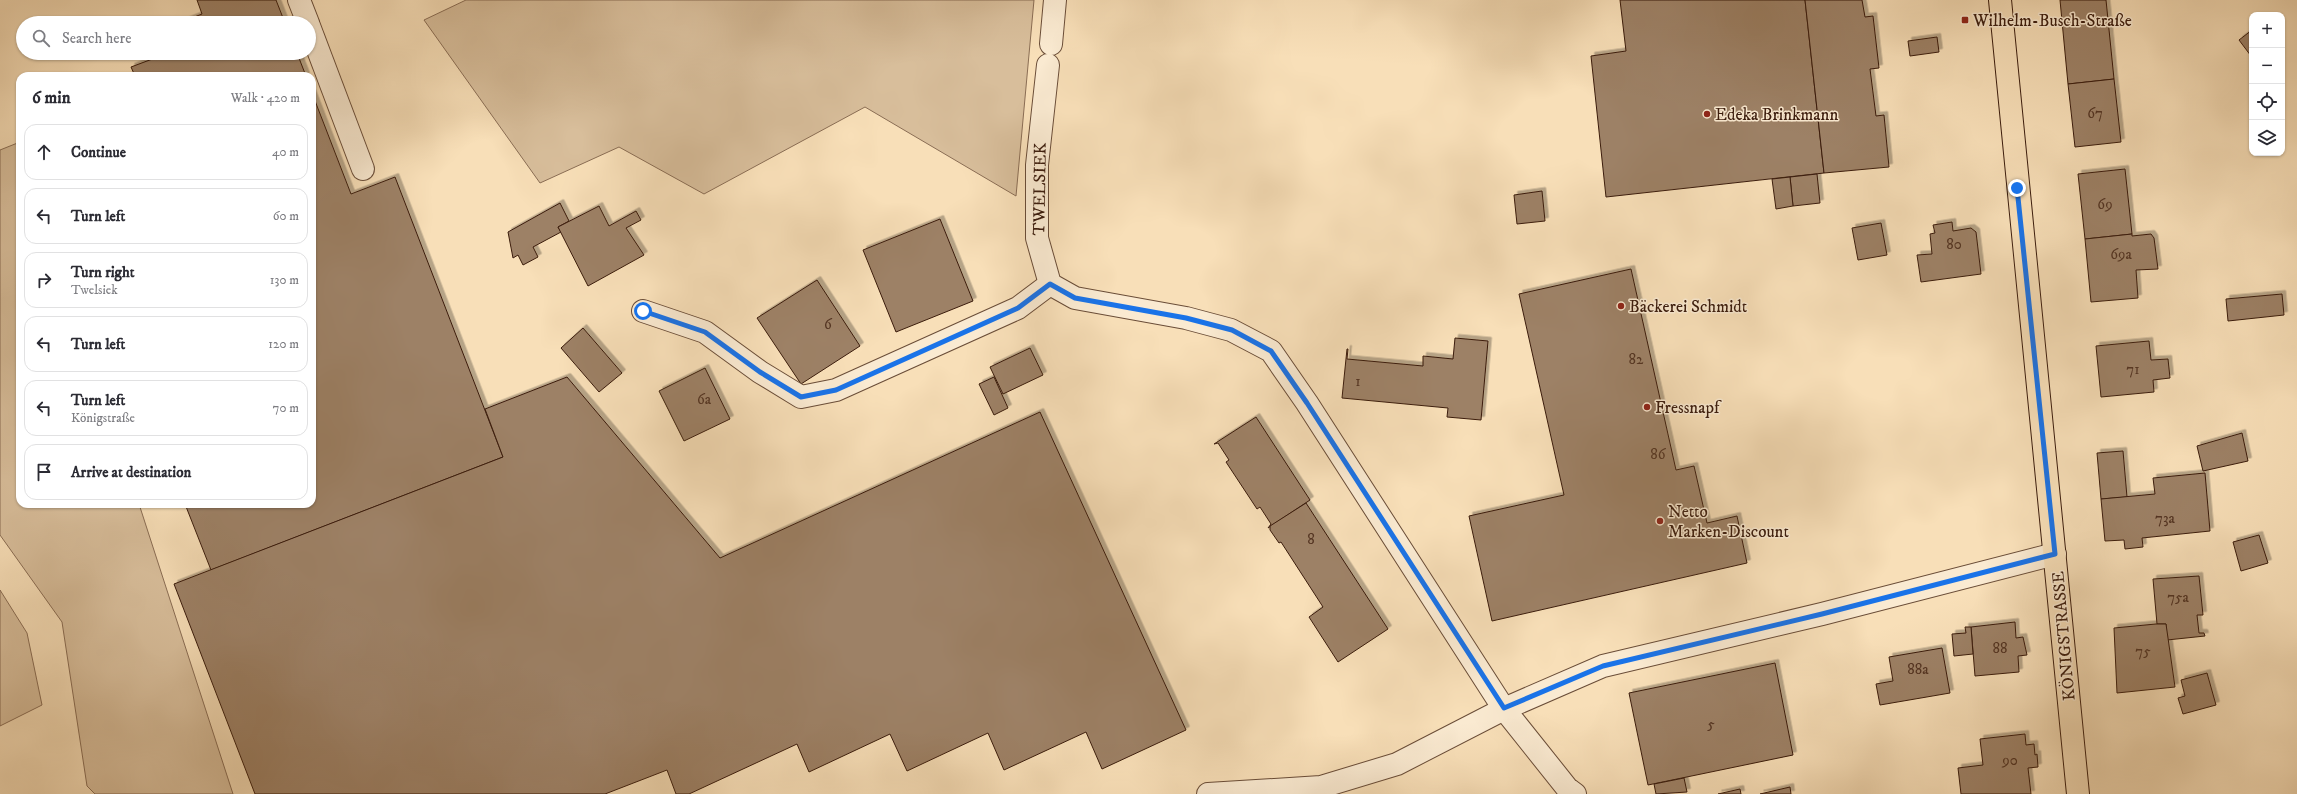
<!DOCTYPE html>
<html lang="en">
<head>
<meta charset="utf-8">
<style>
  body { margin:0; font-family:"IM FELL DW Pica",serif; background:#f2f2f3; color:#2b2b33 }
  .controls { position:absolute; right:12px; top:12px; display:grid; overflow:hidden; border-radius:8px; box-shadow:0 1px 3px #0004 }
  .controls button { width:36px; height:36px; display:grid; place-items:center; padding:0; border:0; border-bottom:1px solid #e1e1e2; background:#fff; color:#2b2b33; font:20px sans-serif }
  .stop { position:absolute; width:12px; height:12px; margin:-9px; border:3px solid #1a73e8; border-radius:50%; background:#fff }
  .stop.end { background:#1a73e8; border-color:#fff; box-shadow:0 1px 4px #0008 }
  .list { margin:0; padding:0; list-style:none }
  h2 { display:flex; justify-content:space-between; align-items:center; height:52px; margin:0; padding:0 16px; font-size:17px }
  h2 small { font-size:13px; font-weight:400; color:#7c7c81 }
  .list li { display:grid; grid-template-columns:26px 1fr auto; gap:12px; align-items:center; box-sizing:border-box; height:56px; margin:0 8px 8px; padding:0 8px; border:1px solid #e1e1e2; border-radius:12px }
  .list b { display:block; font-size:15px; white-space:nowrap }
  .list p { margin:0; font-size:13px; white-space:nowrap; color:#7c7c81 }
  .list em { font-size:13px; font-style:normal; color:#7c7c81 }
  .icon { flex:none; width:22px; height:22px; fill:none; stroke:currentColor; stroke-width:2; stroke-linecap:round; stroke-linejoin:round }
  .map { position:relative; flex:none; width:2297px; height:794px; overflow:hidden }
  .search { position:absolute; background:#fff; box-shadow:0 1px 3px #0004; left:16px; top:16px; width:300px; height:44px; display:flex; align-items:center; gap:10px; box-sizing:border-box; padding:0 14px; border-radius:22px; color:#7c7c81; font-size:15px }
  .panel { position:absolute; background:#fff; box-shadow:0 1px 3px #0004; left:16px; top:72px; width:300px; height:436px; border-radius:12px }
  .map>svg:first-child { display:block }
</style>
</head>
<body>
<div class="map">
<svg width="2297" height="794" viewBox="0 0 2297 794">
  <defs>
    <filter id="shadow"><feDropShadow dx="3.5" dy="-3.5" stdDeviation="0" flood-color="#0004"/></filter>
  </defs>
  <rect width="100%" height="100%" fill="#f8dfb8"/>
  <filter id="stains"><feTurbulence type="fractalNoise" baseFrequency=".005" numOctaves="4"/><feColorMatrix values="0 0 0 0 .2 0 0 0 0 .09 0 0 0 0 .02 0 0 0 .5 -.17"/></filter>
  <radialGradient id="worn" r=".72"><stop offset=".6" stop-color="#630" stop-opacity="0"/><stop offset="1" stop-color="#630" stop-opacity=".3"/></radialGradient>
  <g fill="#d8be9b" stroke="#8a6d54">
    <path d="M 466,0 L 1034,0 L 1016,196 L 865,107 L 704,194 L 619,147 L 540,183 L 424,20 Z"/>
    <path d="M 20,142 L 20,504 L 139,504 L 233,794 L 95,794 L 87,786 L 62,622 L 0,535 L 0,150 Z"/>
    <path d="M 0,590 L 27,633 L 42,705 L 0,726 Z"/>
  </g>
  <g fill="#9d8166" stroke="#3b1c0d" filter="url(#shadow)">
    <path d="M 197,0 L 276,0 L 285,23 L 179,23 L 202,14 Z"/>
    <path d="M 1620,0 L 1805,0 L 1824,173 L 1606,197 L 1591,56 L 1626,51 Z"/>
    <path d="M 1805,0 L 1862,0 L 1865,17 L 1873,16 L 1879,68 L 1870,69 L 1876,116 L 1884,115 L 1889,167 L 1824,173 Z"/>
    <path d="M 2060,0 L 2106,0 L 2114,79 L 2068,84 Z"/>
    <path d="M 2252,30 L 2252,55 L 2251,56 L 2239,40 Z"/>
    <path d="M 1937,37 L 1939,52 L 1910,56 L 1908,41 Z"/>
    <path d="M 162,53 L 297,53 L 306,76 L 135,76 L 131,67 L 163,55 Z"/>
    <path d="M 2114,79 L 2121,142 L 2075,147 L 2068,84 Z"/>
    <path d="M 312,93 L 351,194 L 395,177 L 503,457 L 211,570 L 185,504 L 312,504 Z"/>
    <path d="M 2125,169 L 2132,234 L 2085,239 L 2078,174 Z"/>
    <path d="M 1817,174 L 1820,203 L 1793,206 L 1790,177 Z"/>
    <path d="M 1790,177 L 1793,206 L 1776,209 L 1772,179 Z"/>
    <path d="M 1542,191 L 1545,221 L 1517,224 L 1514,195 Z"/>
    <path d="M 560,203 L 569,221 L 558,227 L 561,232 L 533,247 L 538,257 L 523,265 L 518,255 L 513,258 L 508,232 Z"/>
    <path d="M 599,206 L 609,226 L 636,211 L 641,220 L 626,228 L 644,255 L 588,286 L 558,227 Z"/>
    <path d="M 940,219 L 973,301 L 896,332 L 863,250 Z"/>
    <path d="M 1952,222 L 1953,231 L 1971,228 L 1976,232 L 1981,274 L 1921,282 L 1917,255 L 1932,254 L 1930,234 L 1935,233 L 1933,225 Z"/>
    <path d="M 1881,223 L 1887,255 L 1858,260 L 1852,228 Z"/>
    <path d="M 2132,234 L 2132,236 L 2151,234 L 2154,238 L 2158,269 L 2136,270 L 2138,298 L 2091,302 L 2085,239 Z"/>
    <path d="M 1631,269 L 1676,470 L 1694,466 L 1707,523 L 1737,516 L 1747,563 L 1492,621 L 1469,516 L 1564,495 L 1519,294 Z"/>
    <path d="M 817,280 L 860,346 L 801,384 L 757,318 Z"/>
    <path d="M 2282,294 L 2284,315 L 2228,321 L 2226,299 Z"/>
    <path d="M 583,328 L 622,373 L 599,392 L 561,348 Z"/>
    <path d="M 1455,338 L 1488,341 L 1481,420 L 1447,417 L 1448,408 L 1342,398 L 1347,349 L 1348,349 L 1347,359 L 1423,366 L 1423,356 L 1453,359 Z"/>
    <path d="M 2149,341 L 2151,360 L 2168,359 L 2170,378 L 2153,380 L 2154,392 L 2101,397 L 2096,346 Z"/>
    <path d="M 1030,348 L 1043,375 L 1003,394 L 990,367 Z"/>
    <path d="M 705,368 L 730,419 L 684,441 L 659,391 Z"/>
    <path d="M 567,377 L 720,558 L 1040,412 L 1186,730 L 1102,769 L 1086,732 L 1004,770 L 988,733 L 907,771 L 890,734 L 809,772 L 797,744 L 689,794 L 676,794 L 667,770 L 605,794 L 255,794 L 174,584 L 503,457 L 485,409 Z"/>
    <path d="M 994,377 L 1008,408 L 994,415 L 979,384 Z"/>
    <path d="M 1256,417 L 1310,500 L 1268,528 L 1271,524 L 1260,507 L 1257,509 L 1226,462 L 1229,460 L 1218,443 L 1214,444 Z"/>
    <path d="M 2242,433 L 2248,461 L 2203,471 L 2197,446 Z"/>
    <path d="M 2123,451 L 2127,497 L 2101,499 L 2097,453 Z"/>
    <path d="M 2205,473 L 2210,531 L 2142,538 L 2143,547 L 2125,549 L 2124,540 L 2105,541 L 2101,499 L 2155,494 L 2153,478 Z"/>
    <path d="M 1306,503 L 1388,629 L 1338,662 L 1309,617 L 1323,607 L 1281,542 L 1279,543 L 1270,530 L 1270,526 Z"/>
    <path d="M 2259,535 L 2268,563 L 2241,571 L 2233,542 Z"/>
    <path d="M 2199,576 L 2203,615 L 2197,615 L 2199,633 L 2204,633 L 2205,636 L 2167,640 L 2166,624 L 2157,624 L 2153,579 Z"/>
    <path d="M 2015,622 L 2016,638 L 2023,637 L 2027,655 L 2018,656 L 2019,672 L 1975,676 L 1971,627 Z"/>
    <path d="M 2156,624 L 2166,624 L 2175,687 L 2117,693 L 2114,628 Z"/>
    <path d="M 1965,627 L 1971,627 L 1973,654 L 1954,656 L 1952,634 L 1966,633 Z"/>
    <path d="M 1942,648 L 1950,693 L 1880,705 L 1876,684 L 1893,681 L 1889,657 Z"/>
    <path d="M 1775,663 L 1793,755 L 1648,785 L 1629,693 Z"/>
    <path d="M 2207,673 L 2216,705 L 2183,714 L 2178,698 L 2185,696 L 2181,680 Z"/>
    <path d="M 2025,734 L 2026,745 L 2034,744 L 2035,755 L 2037,754 L 2038,767 L 2028,768 L 2031,794 L 1961,794 L 1958,768 L 1983,765 L 1980,739 Z"/>
    <path d="M 1684,778 L 1687,792 L 1656,794 L 1654,784 Z"/>
    <path d="M 1790,787 L 1791,794 L 1760,794 Z"/>
    <path d="M 1740,789 L 1741,794 L 1718,794 Z"/>
  </g>
  <g fill="none" stroke-linecap="round" stroke-linejoin="round">
    <defs>
      <g id="minor">
        <path d="M 299,0 L 308,23"/>
        <path d="M 309,26 L 363,169"/>
        <path d="M 1051,44 L 1055,0"/>
        <path d="M 1048,65 L 1037,165 L 1037,238 L 1050,284 L 1075,298 L 1186,318 L 1231,330 L 1271,351 L 1307,403 L 1504,709 L 1567,788 L 1575,794"/>
        <path d="M 643,311 L 705,332 L 760,372 L 801,397 L 836,390 L 1018,308 L 1050,284"/>
        <path d="M 1208,794 L 1321,787 L 1397,764 L 1504,709 L 1603,666 L 1822,614 L 2055,554"/>
      </g>
      <path id="major" d="M 2000,0 L 2078,794"/>
    </defs>
    <use href="#minor" stroke="#6a4d38" stroke-width="24"/>
    <use href="#major" stroke="#3b1c0d" stroke-width="24"/>
    <use href="#minor" stroke="#faead1" stroke-width="22"/>
    <use href="#major" stroke="#f8dfb8" stroke-width="22"/>
  </g>
  <g fill="none" stroke-linecap="round" stroke-linejoin="round">
    <path stroke="#1a73e8" stroke-width="5" d="M 643,311 L 705,332 L 760,372 L 801,397 L 836,390 L 1018,308 L 1050,284 L 1075,298 L 1186,318 L 1232,330 L 1271,351 L 1307,403 L 1504,708 L 1603,666 L 1822,614 L 2055,554 L 2017,188"/>
  </g>
  <g fill="#8f2418" stroke="#faead1" stroke-width="1.5">
    <rect x="1961" y="16" width="8" height="8" rx="2"/>
    <circle cx="1707" cy="114" r="4"/>
    <circle cx="1621" cy="306" r="4"/>
    <circle cx="1647" cy="407" r="4"/>
    <circle cx="1660" cy="521" r="4"/>
  </g>
  <g text-anchor="middle" stroke-width="3" stroke-linejoin="round" paint-order="stroke">
    <g font-size="15" fill="#543523">
      <text x="2095" y="118">67</text>
      <text x="2105" y="209">69</text>
      <text x="1954" y="249">80</text>
      <text x="2121" y="259">69a</text>
      <text x="828" y="329">6</text>
      <text x="1636" y="364">82</text>
      <text x="2133" y="374">71</text>
      <text x="1358" y="386">1</text>
      <text x="704" y="404">6a</text>
      <text x="1658" y="459">86</text>
      <text x="2165" y="523">73a</text>
      <text x="1311" y="544">8</text>
      <text x="2178" y="602">75a</text>
      <text x="2000" y="653">88</text>
      <text x="2143" y="656">75</text>
      <text x="1918" y="674">88a</text>
      <text x="1711" y="729">5</text>
      <text x="2010" y="765">90</text>
    </g>
    <g font-size="17" fill="#3b1c0d" stroke="#faead1" text-anchor="start">
      <text x="1973" y="26">Wilhelm-Busch-Straße</text>
      <text x="1715" y="120">Edeka Brinkmann</text>
      <text x="1629" y="312">Bäckerei Schmidt</text>
      <text x="1655" y="413">Fressnapf</text>
      <text x="1668" y="517">Netto<tspan x="1668" dy="20">Marken-Discount</tspan></text>
    </g>
    <g font-size="17" fill="#3b1c0d" stroke="#faead1">
      <text transform="translate(1039 189) rotate(-89)" y="6">TWELSIEK</text>
      <text transform="translate(2063 636) rotate(-95)" y="6">KÖNIGSTRASSE</text>
    </g>
  </g>
  <rect width="100%" height="100%" filter="url(#stains)"/>
  <rect width="100%" height="100%" fill="url(#worn)"/>
</svg>
<div class="controls">
<button>+</button>
<button>−</button>
<button><svg class="icon" aria-label="locate" viewBox="0 0 24 24"><circle cx="12" cy="12" r="6"/><path d="M12 2v4M12 18v4M2 12h4M18 12h4"/></svg></button>
<button><svg class="icon" aria-label="layers" viewBox="0 0 24 24"><path d="M12 4l9 5-9 5-9-5zM3 14l9 5 9-5"/></svg></button>
</div>
<div class="stop" style="left:643px;top:311px"></div>
<div class="stop end" style="left:2017px;top:188px"></div>
<div class="search"><svg class="icon" aria-label="search" viewBox="0 0 24 24"><circle cx="10" cy="10" r="6"/><path d="M15 15l6 6"/></svg>Search here</div>
<section class="panel">
<h2>6 min<small>Walk · 420 m</small></h2>
<ul class="list">
<li><svg class="icon" aria-label="ahead" viewBox="0 0 24 24"><path d="M12 20V5M6 11l6-6 6 6"/></svg><div><b>Continue</b></div><em>40 m</em></li>
<li><svg class="icon" aria-label="left" viewBox="0 0 24 24"><path d="M17 20v-9H6M10 6l-5 5 5 5"/></svg><div><b>Turn left</b></div><em>60 m</em></li>
<li><svg class="icon" aria-label="right" viewBox="0 0 24 24"><path d="M7 20v-9h11M14 6l5 5-5 5"/></svg><div><b>Turn right</b><p>Twelsiek</p></div><em>130 m</em></li>
<li><svg class="icon" aria-label="left" viewBox="0 0 24 24"><path d="M17 20v-9H6M10 6l-5 5 5 5"/></svg><div><b>Turn left</b></div><em>120 m</em></li>
<li><svg class="icon" aria-label="left" viewBox="0 0 24 24"><path d="M17 20v-9H6M10 6l-5 5 5 5"/></svg><div><b>Turn left</b><p>Königstraße</p></div><em>70 m</em></li>
<li><svg class="icon" aria-label="arrive" viewBox="0 0 24 24"><path d="M6 21V4h12l-3 4 3 4H6"/></svg><div><b>Arrive at destination</b></div></li>
</ul>
</section>
</div>
</body>
</html>
